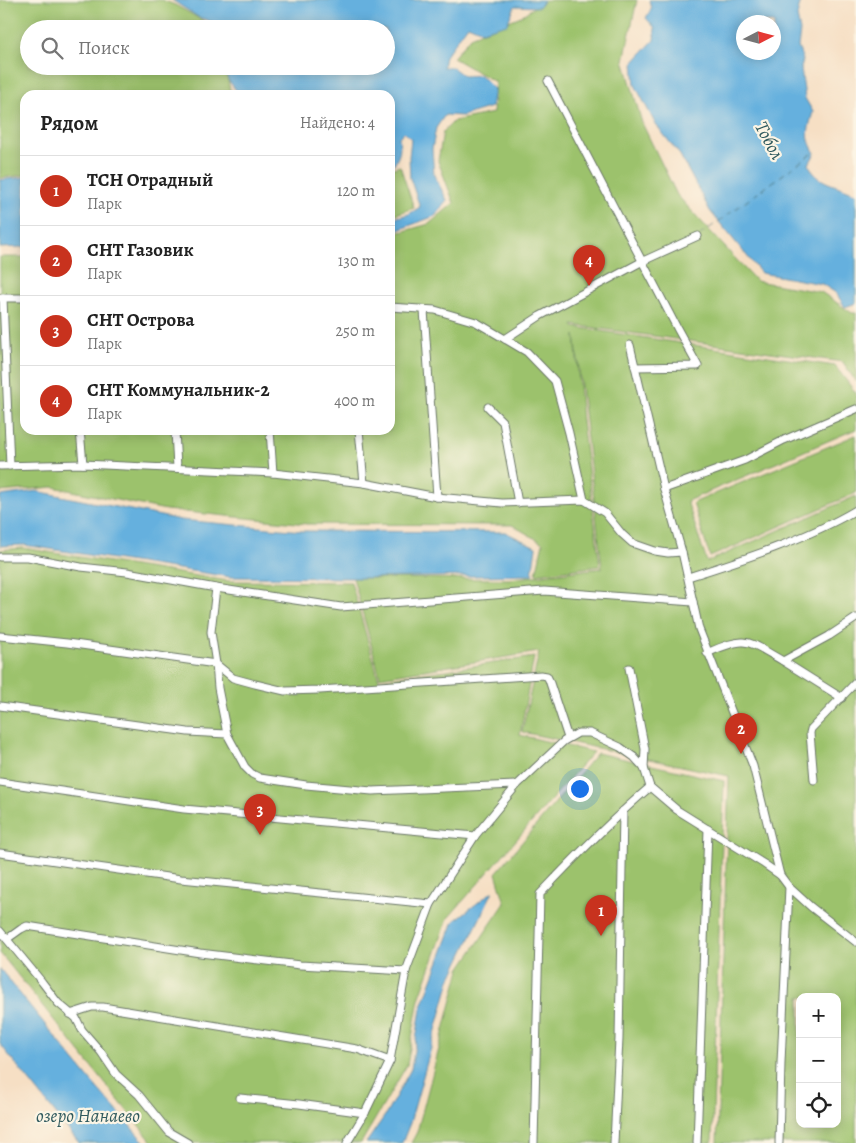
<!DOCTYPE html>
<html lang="ru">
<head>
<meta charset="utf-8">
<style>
  body { margin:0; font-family:Alegreya,serif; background:#f6f6f6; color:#222 }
  .controls { position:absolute; right:15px; bottom:15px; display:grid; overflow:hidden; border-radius:10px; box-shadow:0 2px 12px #0003 }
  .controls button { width:45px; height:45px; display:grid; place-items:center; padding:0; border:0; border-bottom:1px solid #e0e0e0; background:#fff; color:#222; font:25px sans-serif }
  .compass { position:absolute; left:736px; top:15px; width:45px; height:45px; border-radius:50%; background:#fff; box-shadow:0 2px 12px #0003; rotate:84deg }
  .you { position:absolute; left:579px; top:788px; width:18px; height:18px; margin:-12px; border:4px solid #fff; border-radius:50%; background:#1a73e8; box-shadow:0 0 0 8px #1a73e833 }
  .badge { display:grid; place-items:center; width:32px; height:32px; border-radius:50%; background:#c8321e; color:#fff; font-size:16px; font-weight:700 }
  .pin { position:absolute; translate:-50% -41px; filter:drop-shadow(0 1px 2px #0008) }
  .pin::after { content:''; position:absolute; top:26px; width:18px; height:15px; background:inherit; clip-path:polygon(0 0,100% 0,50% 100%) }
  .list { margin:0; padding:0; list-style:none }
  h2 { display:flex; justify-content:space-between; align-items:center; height:65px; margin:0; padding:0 20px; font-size:21px }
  h2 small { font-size:16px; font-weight:400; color:#767676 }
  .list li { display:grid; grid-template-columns:32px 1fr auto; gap:15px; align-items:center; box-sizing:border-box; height:70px; padding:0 20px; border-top:1px solid #e0e0e0 }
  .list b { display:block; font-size:19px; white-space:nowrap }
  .list p { margin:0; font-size:16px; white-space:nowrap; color:#767676 }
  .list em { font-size:16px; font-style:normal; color:#767676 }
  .icon { flex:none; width:28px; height:28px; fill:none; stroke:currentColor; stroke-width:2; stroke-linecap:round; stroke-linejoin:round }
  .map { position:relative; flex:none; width:856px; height:1143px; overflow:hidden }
  .search { position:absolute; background:#fff; box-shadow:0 2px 12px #0003; left:20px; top:20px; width:375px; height:55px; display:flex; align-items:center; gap:12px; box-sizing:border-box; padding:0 18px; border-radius:28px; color:#767676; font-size:19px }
  .panel { position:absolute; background:#fff; box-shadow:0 2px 12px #0003; left:20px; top:90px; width:375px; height:345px; border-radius:15px }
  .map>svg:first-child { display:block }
</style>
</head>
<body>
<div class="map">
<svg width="856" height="1143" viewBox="0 0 856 1143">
  <rect width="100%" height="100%" fill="#fcf5e5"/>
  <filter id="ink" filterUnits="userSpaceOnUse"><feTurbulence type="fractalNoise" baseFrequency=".02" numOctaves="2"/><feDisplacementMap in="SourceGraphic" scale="10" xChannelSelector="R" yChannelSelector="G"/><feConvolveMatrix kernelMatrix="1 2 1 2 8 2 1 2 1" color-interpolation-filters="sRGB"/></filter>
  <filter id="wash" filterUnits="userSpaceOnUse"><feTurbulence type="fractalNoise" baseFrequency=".0096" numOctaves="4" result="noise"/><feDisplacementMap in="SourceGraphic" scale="20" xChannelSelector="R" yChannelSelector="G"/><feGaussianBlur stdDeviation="1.12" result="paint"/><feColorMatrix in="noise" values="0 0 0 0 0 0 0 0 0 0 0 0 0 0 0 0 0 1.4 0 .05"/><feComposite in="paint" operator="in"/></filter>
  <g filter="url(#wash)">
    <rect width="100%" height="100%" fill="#f6dfc4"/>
    <g fill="#9cc26c" stroke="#5e8050" fill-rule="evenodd">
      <path d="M 0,0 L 162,0 L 175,5 L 218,29 L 29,29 L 29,66 L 225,66 L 230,90 L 237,95 L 25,95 L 25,175 L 0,178 Z"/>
      <path d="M 545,0 L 637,0 L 624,60 L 642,123 L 677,195 L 756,281 L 821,292 L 852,313 L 856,313 L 856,382 L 843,362 L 573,325 L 574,327 L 835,366 L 856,393 L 856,429 L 687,501 L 707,562 L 856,496 L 856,1143 L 717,1143 L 729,776 L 522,732 L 539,652 L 380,677 L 353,578 L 509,579 L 602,568 L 575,335 L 582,420 L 600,566 L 536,574 L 543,543 L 512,525 L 307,524 L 166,510 L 53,487 L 0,492 L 0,257 L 25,257 L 25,430 L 390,430 L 390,235 L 429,224 L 454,203 L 438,161 L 443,132 L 454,121 L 493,113 L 495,82 L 453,58 L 470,37 L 521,16 ZM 800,997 L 837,997 L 837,1124 L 800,1124 Z"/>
      <path d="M 400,166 L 414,208 L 390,216 L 390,169 Z"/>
      <path d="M 856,435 L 856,493 L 710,557 L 693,503 Z"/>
      <path d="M 23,548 L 228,581 L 351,582 L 379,680 L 534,657 L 520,735 L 593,752 L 448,918 L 419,999 L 407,1065 L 361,1143 L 153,1143 L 0,953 L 0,550 Z"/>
      <path d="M 597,753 L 724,781 L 712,1143 L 411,1143 L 417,1132 L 460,969 L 505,903 L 496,873 Z"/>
    </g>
    <g fill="#65b0de" stroke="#427689" fill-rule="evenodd">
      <path d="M 172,0 L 544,0 L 539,7 L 515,6 L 507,24 L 482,31 L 468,25 L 445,56 L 443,67 L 452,67 L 464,76 L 480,75 L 494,89 L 491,107 L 462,116 L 445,115 L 436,128 L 432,149 L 434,175 L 447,200 L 435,216 L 390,233 L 390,219 L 409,214 L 420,207 L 410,178 L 409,157 L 411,139 L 404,132 L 399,137 C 401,151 400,158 390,168 L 390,95 L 240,95 L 228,80 L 225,66 L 386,66 L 386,29 L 222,29 L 221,25 L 198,17 Z"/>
      <path d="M 649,0 L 801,0 L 797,16 L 800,31 L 798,47 L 803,60 L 801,68 L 805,98 L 813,112 C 808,130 805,137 815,153 L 809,164 C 816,185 839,184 856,194 L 856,303 L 845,307 L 836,293 L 822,284 L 761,273 L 710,211 L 680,155 L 656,125 L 635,85 L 633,63 L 654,40 L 655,28 L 646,18 L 651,9 ZM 744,22 L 774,22 L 774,52 L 744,52 Z"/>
      <path d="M 25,177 L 25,247 L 0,248 L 0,180 Z"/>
      <path d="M 36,491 L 181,520 L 302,531 L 505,532 L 536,547 L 532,575 L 358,578 L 230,577 L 24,545 L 0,546 L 0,496 Z"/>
      <path d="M 493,891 L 450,980 L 410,1123 L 402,1143 L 366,1143 L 386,1114 L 411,1069 L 421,1009 L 454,921 Z"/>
      <path d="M 0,969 L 91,1081 L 145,1143 L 79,1143 L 0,1044 Z"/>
    </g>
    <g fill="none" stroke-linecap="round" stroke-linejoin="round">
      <path stroke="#305a5e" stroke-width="1" stroke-dasharray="6 5" stroke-linecap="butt" d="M 700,235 L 814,152"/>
    </g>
  </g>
  <g filter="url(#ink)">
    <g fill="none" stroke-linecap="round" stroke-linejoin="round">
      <defs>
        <g id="minor">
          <path d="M 548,81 L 677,328 L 698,366 L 635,367"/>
          <path d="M 0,298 L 25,298"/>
          <path d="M 3,298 L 10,466"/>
          <path d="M 390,307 L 435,310 L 476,322 L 527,352 L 555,381 L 569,433 L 584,500"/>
          <path d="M 424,310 L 437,497"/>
          <path d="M 505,339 L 540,316 L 643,261 L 698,236"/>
          <path d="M 630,345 L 664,489 L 682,552"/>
          <path d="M 488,407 L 503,422 L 518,503"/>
          <path d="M 80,430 L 83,464"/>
          <path d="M 175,430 L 177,468"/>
          <path d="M 270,430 L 273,473"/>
          <path d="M 359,430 L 364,483"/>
          <path d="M 0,466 L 83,464 L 273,473 L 364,483 L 437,497 L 502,503 L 584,500 L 605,513 L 622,534 L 632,543 L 655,551 L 668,553 L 682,552 L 699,629 L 753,766 L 780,875"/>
          <path d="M 664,489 L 745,460 L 784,440 L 856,409"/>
          <path d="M 0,557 L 28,557 L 81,567 L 127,572 L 216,588 L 341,607 L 544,591 L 693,602"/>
          <path d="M 688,577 C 742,560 807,539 856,510"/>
          <path d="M 216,588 L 211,632 L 216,664 L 218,688 L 227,734 L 245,767 L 252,774 L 260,778 L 306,785 L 372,791 L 517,785"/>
          <path d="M 0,636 L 67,643 L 216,664 L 233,678 L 255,684 L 285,691 L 320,690 L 541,675 L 547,676 L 549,680 L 568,738"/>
          <path d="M 707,653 C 748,635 746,640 783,661 L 829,636 L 856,618"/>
          <path d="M 783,661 L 842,698"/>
          <path d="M 629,668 L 645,749 L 644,768"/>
          <path d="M 0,706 L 188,732 L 227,734"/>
          <path d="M 814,780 L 810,733 L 811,729 L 856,682"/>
          <path d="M 0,782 L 184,809 L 475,836"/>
          <path d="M 0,853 L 181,879 L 431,904"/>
          <path d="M 0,931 L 42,982 L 58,1003 L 76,1018 L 82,1030 L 101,1052 L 116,1074 L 139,1095 L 169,1132 L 188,1143"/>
          <path d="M 7,939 L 21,929 L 27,926 L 200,953 L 300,965 L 406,971"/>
          <path d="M 70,1014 L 92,1007 L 103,1007 L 357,1049 L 390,1061"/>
          <path d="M 240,1098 L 299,1104 L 365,1113"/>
          <path d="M 347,1143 L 365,1113 L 390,1061 L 406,971 L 431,904 L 475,836 L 517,785 L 564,741 L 578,733 L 590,733 L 620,747 L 634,757 L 644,768 L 650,787"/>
          <path d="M 534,1143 L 540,894 C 575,857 611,820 650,787 L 677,810 L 764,864 L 780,875 L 789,887 L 811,907 L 856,942"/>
          <path d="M 614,1143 L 619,1039 L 623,811"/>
          <path d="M 697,1143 L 708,829"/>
          <path d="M 779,1143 L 781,1063 L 789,887"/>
        </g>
      </defs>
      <use href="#minor" stroke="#6a7666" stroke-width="9"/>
      <use href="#minor" stroke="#fff" stroke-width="7"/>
    </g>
  </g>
  <g text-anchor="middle" stroke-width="4.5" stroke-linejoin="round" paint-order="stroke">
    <g font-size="19" font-style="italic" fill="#305a5e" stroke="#fcf5e5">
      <text transform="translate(770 140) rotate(62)" y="7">Тобол</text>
      <text x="88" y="1122">озеро Нанаево</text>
    </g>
  </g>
</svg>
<div class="controls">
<button>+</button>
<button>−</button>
<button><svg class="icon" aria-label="locate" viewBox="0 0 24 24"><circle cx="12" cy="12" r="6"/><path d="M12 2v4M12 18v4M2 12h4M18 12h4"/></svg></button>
</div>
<svg class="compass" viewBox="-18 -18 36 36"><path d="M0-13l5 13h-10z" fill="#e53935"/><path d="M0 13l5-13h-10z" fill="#767676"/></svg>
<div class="you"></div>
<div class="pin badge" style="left:601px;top:936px">1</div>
<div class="pin badge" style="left:741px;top:754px">2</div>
<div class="pin badge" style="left:260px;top:835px">3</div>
<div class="pin badge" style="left:589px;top:286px">4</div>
<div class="search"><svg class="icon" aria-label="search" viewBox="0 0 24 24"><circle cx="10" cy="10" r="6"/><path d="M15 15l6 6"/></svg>Поиск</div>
<section class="panel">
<h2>Рядом<small>Найдено: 4</small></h2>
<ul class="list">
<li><span class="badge">1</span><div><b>ТСН Отрадный</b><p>Парк</p></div><em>120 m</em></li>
<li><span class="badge">2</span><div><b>СНТ Газовик</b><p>Парк</p></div><em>130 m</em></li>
<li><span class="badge">3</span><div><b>СНТ Острова</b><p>Парк</p></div><em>250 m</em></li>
<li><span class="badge">4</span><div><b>СНТ Коммунальник-2</b><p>Парк</p></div><em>400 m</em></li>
</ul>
</section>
</div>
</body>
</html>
